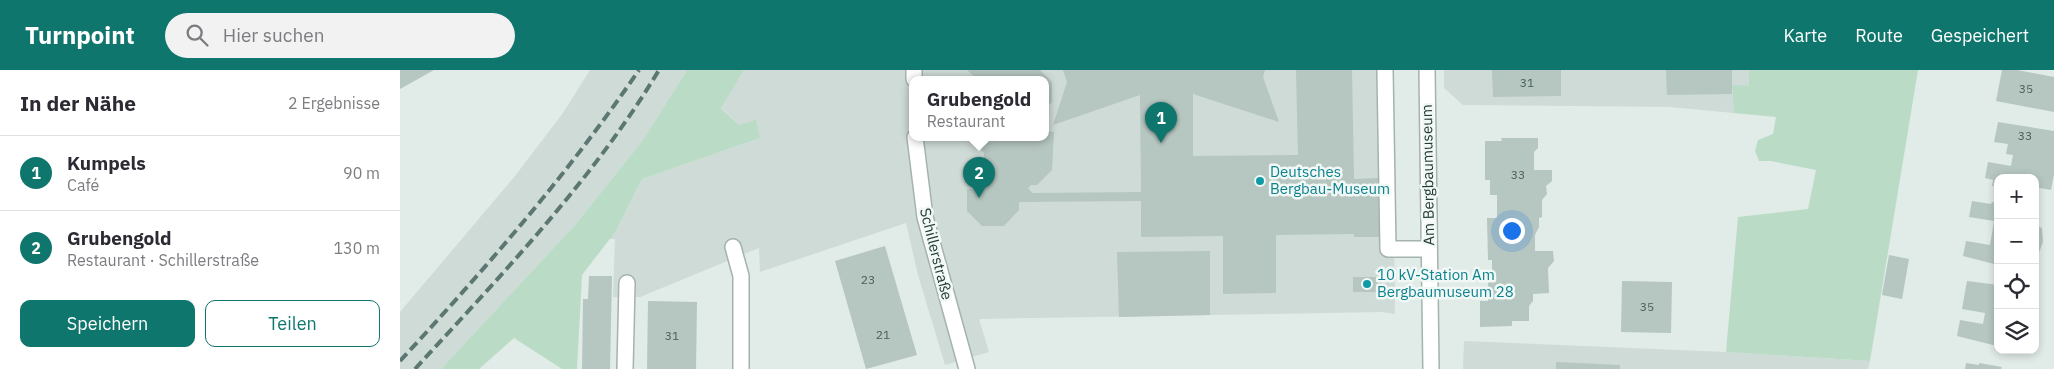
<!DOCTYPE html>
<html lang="de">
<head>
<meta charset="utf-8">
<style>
  body { margin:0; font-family:"IBM Plex Sans",sans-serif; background:#f2f2f3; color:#2b2b33 }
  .controls { position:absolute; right:15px; bottom:15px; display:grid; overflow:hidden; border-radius:10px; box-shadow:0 2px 8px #0003 }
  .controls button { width:45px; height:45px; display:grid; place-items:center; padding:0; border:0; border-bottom:1px solid #e1e1e2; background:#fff; color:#2b2b33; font:25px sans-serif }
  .you { position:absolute; left:1111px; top:160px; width:18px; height:18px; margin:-12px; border:4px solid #fff; border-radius:50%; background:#1a73e8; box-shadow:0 0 0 8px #1a73e833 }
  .badge { display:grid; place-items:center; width:32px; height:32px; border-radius:50%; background:#0f766e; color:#fff; font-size:16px; font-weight:700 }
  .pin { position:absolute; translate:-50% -41px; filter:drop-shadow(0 1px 2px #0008) }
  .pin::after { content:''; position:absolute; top:26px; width:18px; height:15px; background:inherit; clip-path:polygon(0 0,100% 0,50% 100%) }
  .popup { position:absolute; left:509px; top:6px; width:140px; height:65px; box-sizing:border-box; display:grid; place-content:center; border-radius:10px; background:#fff; filter:drop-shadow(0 1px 4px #0005); font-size:16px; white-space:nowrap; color:#7c7c81 }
  .popup b { font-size:19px; color:#2b2b33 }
  .popup::after { content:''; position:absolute; left:50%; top:100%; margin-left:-10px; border:10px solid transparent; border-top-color:#fff }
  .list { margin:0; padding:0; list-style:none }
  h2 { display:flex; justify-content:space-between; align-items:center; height:65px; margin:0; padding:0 20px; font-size:21px }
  h2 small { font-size:16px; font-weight:400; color:#7c7c81 }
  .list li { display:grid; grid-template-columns:32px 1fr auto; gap:15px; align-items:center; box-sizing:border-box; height:75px; padding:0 20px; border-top:1px solid #e1e1e2 }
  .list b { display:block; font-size:19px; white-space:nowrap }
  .list p { margin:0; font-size:16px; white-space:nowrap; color:#7c7c81 }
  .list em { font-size:16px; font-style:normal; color:#7c7c81 }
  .actions { display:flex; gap:10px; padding:15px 20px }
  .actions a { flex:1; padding:11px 0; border:1px solid #0f766e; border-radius:10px; text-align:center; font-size:18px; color:#0f766e }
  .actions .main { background:#0f766e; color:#fff }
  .icon { flex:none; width:28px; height:28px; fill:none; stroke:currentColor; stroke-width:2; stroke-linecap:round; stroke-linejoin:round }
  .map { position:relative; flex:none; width:1654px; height:299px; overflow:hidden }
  header { display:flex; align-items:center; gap:30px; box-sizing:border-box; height:70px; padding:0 25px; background:#0f766e; color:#fff }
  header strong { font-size:24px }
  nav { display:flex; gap:28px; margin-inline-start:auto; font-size:18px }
  .search { width:350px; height:45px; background:#f2f2f3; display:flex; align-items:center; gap:12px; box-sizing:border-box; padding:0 18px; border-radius:28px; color:#7c7c81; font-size:19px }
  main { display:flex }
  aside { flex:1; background:#fff }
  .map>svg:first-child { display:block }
</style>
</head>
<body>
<header>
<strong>Turnpoint</strong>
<div class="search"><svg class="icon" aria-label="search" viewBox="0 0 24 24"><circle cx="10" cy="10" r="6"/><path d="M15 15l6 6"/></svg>Hier suchen</div>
<nav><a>Karte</a><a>Route</a><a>Gespeichert</a></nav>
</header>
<main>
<aside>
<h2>In der Nähe<small>2 Ergebnisse</small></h2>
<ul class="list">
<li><span class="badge">1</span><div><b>Kumpels</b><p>Café</p></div><em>90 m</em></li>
<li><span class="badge">2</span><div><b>Grubengold</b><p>Restaurant · Schillerstraße</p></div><em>130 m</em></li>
</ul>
<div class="actions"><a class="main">Speichern</a><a>Teilen</a></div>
</aside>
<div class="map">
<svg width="1654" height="299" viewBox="0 0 1654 299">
  <rect width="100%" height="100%" fill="#e1ebe7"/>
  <g fill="#cfdbd6" fill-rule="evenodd">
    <path d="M 190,0 L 287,0 L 243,70 L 175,155 L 41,299 L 0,299 L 0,242 L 115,106 L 163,43 Z"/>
    <path d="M 344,0 L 992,0 L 995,244 L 982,242 L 579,249 L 589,282 L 545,295 L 518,205 L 506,153 L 360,202 L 359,178 L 240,227 L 213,227 L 215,169 L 208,169 L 216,161 L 242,109 L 360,68 L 339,55 L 321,37 ZM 513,9 L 645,9 L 645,67 L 513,67 Z"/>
    <path d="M 1044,0 L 1349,0 L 1349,16 L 1332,16 L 1334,43 L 1270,37 L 1063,35 L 1044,18 Z"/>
    <path d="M 1064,271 L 1326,282 L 1470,291 L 1468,299 L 1063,299 Z"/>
  </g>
  <g fill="#badcc6">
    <path d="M 287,0 L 344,0 L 321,38 L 339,55 L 356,50 L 360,68 L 242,109 L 216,161 L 182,205 L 177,299 L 162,299 L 114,268 L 79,299 L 41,299 L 175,155 L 243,70 Z"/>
    <path d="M 1349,0 L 1518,0 L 1470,291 L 1326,282 L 1338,147 L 1408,139 L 1416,100 L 1371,91 L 1359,91 L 1355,81 L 1358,70 L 1373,64 L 1376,47 L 1334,43 L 1332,15 L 1349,16 Z"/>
  </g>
  <g fill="#b6c6c0">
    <path d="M 0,0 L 34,0 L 0,19 Z"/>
    <path d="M 567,0 L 640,0 L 652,12 L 652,32 L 648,36 L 647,47 L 645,47 L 645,9 L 577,9 Z"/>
    <path d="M 663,0 L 865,0 L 863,7 L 879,52 L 793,24 L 793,86 L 898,85 L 896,0 L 952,0 L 954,109 L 980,108 L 981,167 L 954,167 L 954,164 L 876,165 L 876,223 L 823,224 L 823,166 L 741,167 L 741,131 L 619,132 L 619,140 L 604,156 L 582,156 L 567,141 L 567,119 L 576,119 L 577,113 L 584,104 L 584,83 L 567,67 L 645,67 L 645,61 L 654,62 L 652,100 L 637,115 L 631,115 L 628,118 L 632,123 L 741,122 L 740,25 L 653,55 L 667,12 Z"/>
    <path d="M 1092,0 L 1161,0 L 1161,26 L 1093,27 Z"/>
    <path d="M 1266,0 L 1332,0 L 1332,24 L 1267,25 Z"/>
    <path d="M 1602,0 L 1617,0 L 1654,7 L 1654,42 L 1596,31 Z"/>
    <path d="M 1598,52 L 1654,61 L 1654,104 L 1651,120 L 1635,117 L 1635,108 L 1598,108 L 1598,117 L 1592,116 L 1593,110 L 1585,108 L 1588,92 L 1611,96 L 1613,85 L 1606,84 L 1608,74 L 1594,72 Z"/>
    <path d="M 1101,68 L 1138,68 L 1138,78 L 1134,82 L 1134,100 L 1152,100 L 1152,111 L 1146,116 L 1147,124 L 1142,130 L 1142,147 L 1139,148 L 1139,157 L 1135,165 L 1135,181 L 1153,181 L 1154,191 L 1148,198 L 1149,223 L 1133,224 L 1133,231 L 1129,236 L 1129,251 L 1112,251 L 1112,256 L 1080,257 L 1080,231 L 1088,231 L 1088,205 L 1092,205 L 1092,190 L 1088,190 L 1087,148 L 1097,148 L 1097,125 L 1090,125 L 1090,110 L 1085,110 L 1085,71 L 1102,71 Z"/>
    <path d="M 1572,131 L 1591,134 L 1592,132 L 1598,133 L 1598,195 L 1563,186 L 1566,171 L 1590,175 L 1594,151 L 1569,147 Z"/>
    <path d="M 1635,142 L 1639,143 L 1639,157 L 1642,158 L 1643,172 L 1638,185 L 1635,185 Z"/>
    <path d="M 485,176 L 517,285 L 466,299 L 435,191 Z"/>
    <path d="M 810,181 L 810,245 L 719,247 L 717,182 Z"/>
    <path d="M 1489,185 L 1509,189 L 1502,229 L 1482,225 Z"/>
    <path d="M 189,206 L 212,206 L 210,299 L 182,299 L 183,229 L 188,229 Z"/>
    <rect x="953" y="207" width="29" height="15"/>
    <path d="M 1222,211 L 1272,212 L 1271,263 L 1221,262 Z"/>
    <path d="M 1567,211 L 1598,215 L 1597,276 L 1557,266 L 1560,250 L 1583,254 L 1585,243 L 1562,239 Z"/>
    <path d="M 248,231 L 297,232 L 296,299 L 247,299 Z"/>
    <path d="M 1156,292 L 1220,295 L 1220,299 L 1156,299 Z"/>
    <path d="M 1566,293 L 1579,295 L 1579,293 L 1602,297 L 1601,299 L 1565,299 Z"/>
  </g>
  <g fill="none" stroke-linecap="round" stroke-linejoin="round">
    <defs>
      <g id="service">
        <path d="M 985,0 L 988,179 L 1029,179"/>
        <path d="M 333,177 L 341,206 L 341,299"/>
        <path d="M 225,299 L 227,213"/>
      </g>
      <g id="minor">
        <path d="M 514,0 L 514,9"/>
        <path d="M 1027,0 L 1031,299"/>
        <path d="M 515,67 L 525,147 L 567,299"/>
      </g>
    </defs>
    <use href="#service" stroke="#a4b3ae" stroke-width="18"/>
    <use href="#minor" stroke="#a4b3ae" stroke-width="18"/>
    <use href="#service" stroke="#fff" stroke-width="15"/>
    <use href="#minor" stroke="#fff" stroke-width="15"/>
    <g stroke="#5c7772" stroke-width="4" stroke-dasharray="10 5" stroke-linecap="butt">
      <path d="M 0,291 C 86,198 168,104 239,0"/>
      <path d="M 15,299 C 102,204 193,110 259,0"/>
    </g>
  </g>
  <g fill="#0f9aa8" stroke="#f1f8f5" stroke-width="2">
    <circle cx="860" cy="111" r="5"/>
    <circle cx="967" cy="214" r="5"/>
  </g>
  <g text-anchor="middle" stroke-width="5" stroke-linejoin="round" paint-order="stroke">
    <g font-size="12" fill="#475e58">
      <text x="1127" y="17">31</text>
      <text x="1626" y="23">35</text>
      <text x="1625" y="70">33</text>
      <text x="1118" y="109">33</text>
      <text x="468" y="214">23</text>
      <text x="1247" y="241">35</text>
      <text x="483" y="269">21</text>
      <text x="272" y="270">31</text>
    </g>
    <g font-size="15" fill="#0d838f" stroke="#f1f8f5" text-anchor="start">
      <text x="870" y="107">Deutsches<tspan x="870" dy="17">Bergbau-Museum</tspan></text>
      <text x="977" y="210">10 kV-Station Am<tspan x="977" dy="17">Bergbaumuseum 28</tspan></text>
    </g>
    <g font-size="15" fill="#223b36" stroke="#f1f8f5">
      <text transform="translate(1028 105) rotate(-91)" y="5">Am Bergbaumuseum</text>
      <text transform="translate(536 184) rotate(76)" y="5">Schillerstraße</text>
    </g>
  </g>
</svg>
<div class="controls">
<button>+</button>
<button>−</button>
<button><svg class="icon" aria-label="locate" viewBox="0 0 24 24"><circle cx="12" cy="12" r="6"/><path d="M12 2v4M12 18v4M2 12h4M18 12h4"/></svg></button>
<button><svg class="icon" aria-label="layers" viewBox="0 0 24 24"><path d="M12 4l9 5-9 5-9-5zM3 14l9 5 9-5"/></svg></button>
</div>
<div class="you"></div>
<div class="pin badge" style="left:761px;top:73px">1</div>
<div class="pin badge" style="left:579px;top:128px">2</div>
<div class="popup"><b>Grubengold</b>Restaurant</div>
</div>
</main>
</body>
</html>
